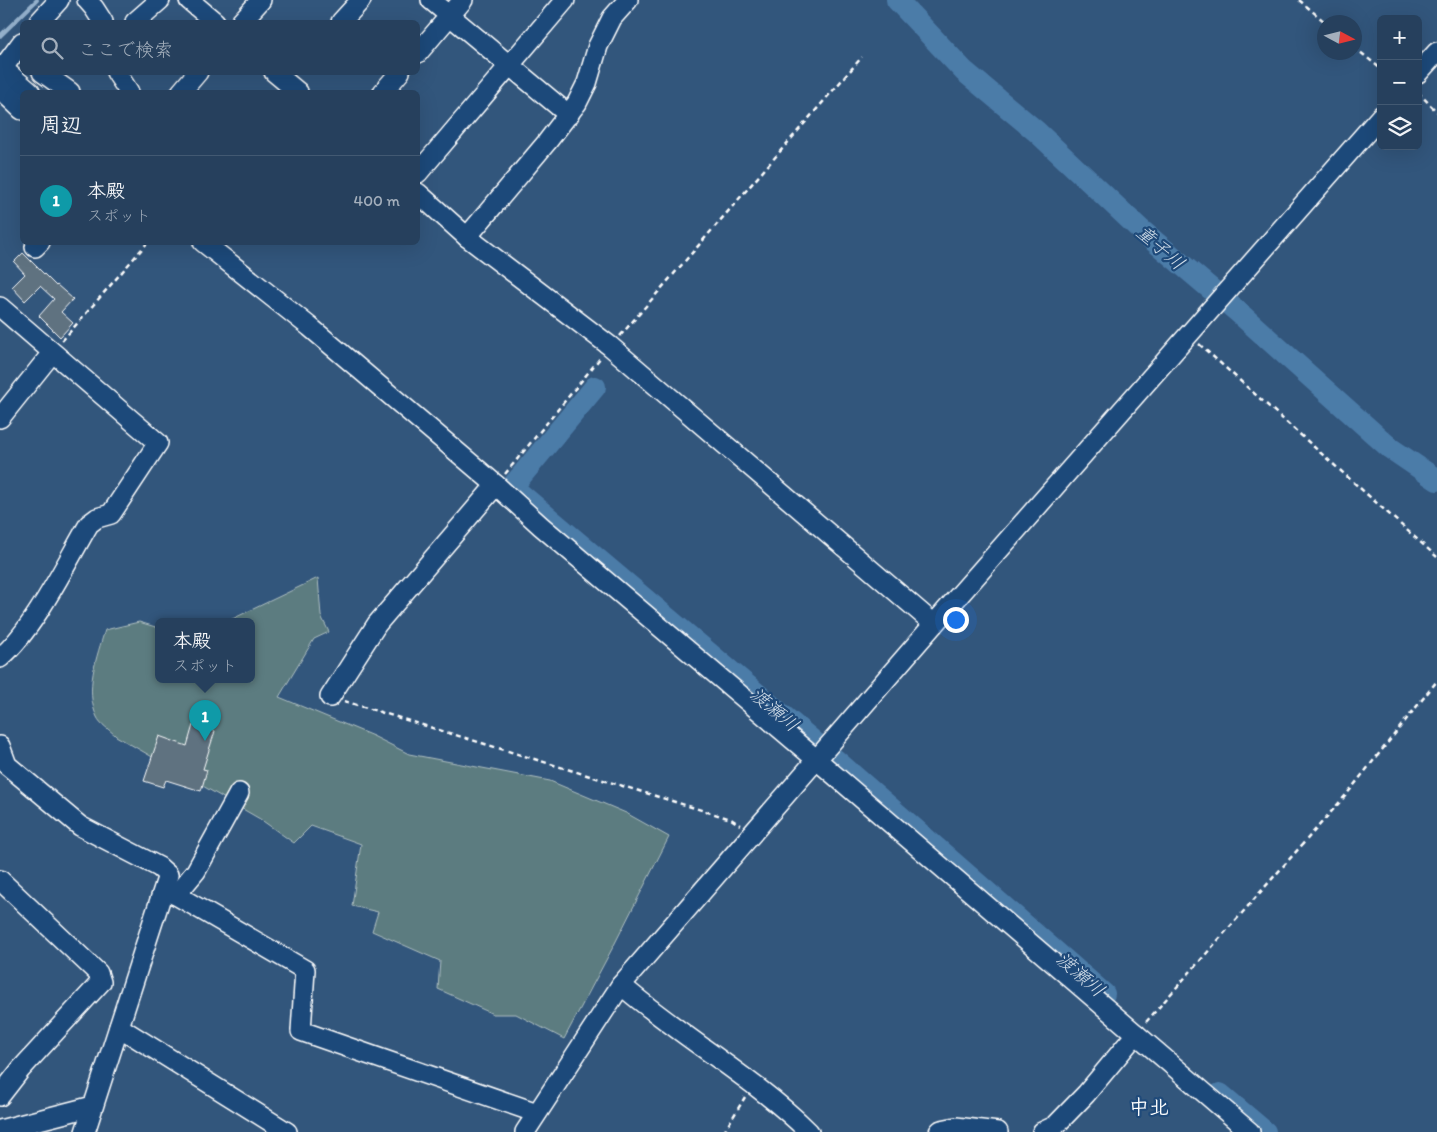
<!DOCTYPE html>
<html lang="ja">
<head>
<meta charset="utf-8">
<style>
  body { margin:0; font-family:Itim,"Klee One",sans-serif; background:#324b66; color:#f1f3f6 }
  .controls { position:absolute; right:15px; top:15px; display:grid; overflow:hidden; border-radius:8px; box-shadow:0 5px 20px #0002 }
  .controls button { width:45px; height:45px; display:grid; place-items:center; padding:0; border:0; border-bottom:1px solid #425972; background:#26405d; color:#f1f3f6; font:25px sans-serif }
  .compass { position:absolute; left:1317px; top:15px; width:45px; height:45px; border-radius:50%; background:#26405d; box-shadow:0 5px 20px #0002; rotate:97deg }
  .you { position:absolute; left:955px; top:619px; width:18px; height:18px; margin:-12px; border:4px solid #fff; border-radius:50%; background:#1a73e8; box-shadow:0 0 0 8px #1a73e833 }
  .badge { display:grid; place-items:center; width:32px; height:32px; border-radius:50%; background:#eead8d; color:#fff; font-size:16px; font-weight:700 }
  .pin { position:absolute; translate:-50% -41px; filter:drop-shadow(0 1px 2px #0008) }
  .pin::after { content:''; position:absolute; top:26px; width:18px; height:15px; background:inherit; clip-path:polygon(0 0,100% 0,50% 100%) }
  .popup { position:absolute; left:155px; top:618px; width:100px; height:65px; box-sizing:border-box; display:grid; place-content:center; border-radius:8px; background:#26405d; filter:drop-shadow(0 1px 4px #0005); font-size:16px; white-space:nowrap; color:#a4afbc }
  .popup b { font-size:19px; color:#f1f3f6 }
  .popup::after { content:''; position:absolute; left:50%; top:100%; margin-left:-10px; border:10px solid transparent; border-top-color:#26405d }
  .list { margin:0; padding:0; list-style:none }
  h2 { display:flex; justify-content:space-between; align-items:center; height:65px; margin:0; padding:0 20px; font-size:21px }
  h2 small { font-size:16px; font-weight:400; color:#a4afbc }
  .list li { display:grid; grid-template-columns:32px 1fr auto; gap:15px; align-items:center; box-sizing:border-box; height:90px; padding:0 20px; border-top:1px solid #425972 }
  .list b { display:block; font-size:19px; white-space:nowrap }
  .list p { margin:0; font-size:16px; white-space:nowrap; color:#a4afbc }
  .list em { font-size:16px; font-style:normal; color:#a4afbc }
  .icon { flex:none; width:28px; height:28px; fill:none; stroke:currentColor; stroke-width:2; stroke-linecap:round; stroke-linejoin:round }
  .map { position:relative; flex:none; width:1437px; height:1132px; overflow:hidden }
  .search { position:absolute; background:#26405d; box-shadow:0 5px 20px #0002; left:20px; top:20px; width:400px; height:55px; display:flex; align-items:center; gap:12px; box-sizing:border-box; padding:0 18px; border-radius:8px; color:#a4afbc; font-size:19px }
  .panel { position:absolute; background:#26405d; box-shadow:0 5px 20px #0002; left:20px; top:90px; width:400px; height:155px; border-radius:8px }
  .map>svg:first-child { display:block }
</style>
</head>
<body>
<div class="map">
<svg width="1437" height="1132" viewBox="0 0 1437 1132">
  <rect width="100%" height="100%" fill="#32567c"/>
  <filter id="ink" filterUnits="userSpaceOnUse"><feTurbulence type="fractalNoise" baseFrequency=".02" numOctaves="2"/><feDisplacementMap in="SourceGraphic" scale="10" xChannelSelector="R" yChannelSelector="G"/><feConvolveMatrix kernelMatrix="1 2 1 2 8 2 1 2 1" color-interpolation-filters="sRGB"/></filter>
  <g filter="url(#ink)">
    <path fill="#5c7c80" stroke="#aebec0" d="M 318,578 L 321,616 L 329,632 L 314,639 L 279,697 L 373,736 L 409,754 L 550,781 L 626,813 L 669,837 L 613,947 L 564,1039 L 516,1014 L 493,1014 L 438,989 L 440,961 L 372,931 L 378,912 L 352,906 L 361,844 L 311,826 L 294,843 L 260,819 L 116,736 C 110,730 100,724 97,717 C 84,690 97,656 105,630 L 139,622 L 159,628 L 159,680 L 251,680 L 251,622 L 226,622 Z"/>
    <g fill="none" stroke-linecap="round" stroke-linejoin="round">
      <path stroke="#94b0cb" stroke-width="4" d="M 0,36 L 37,0"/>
      <g stroke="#4c7ba8" stroke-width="22">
        <path d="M 897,0 L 964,71 L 1037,132 L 1141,230 L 1237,311 L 1390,448 L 1437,480"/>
        <path d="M 595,387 L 512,487 L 839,763 L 1104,994"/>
        <path d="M 1220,1094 L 1265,1132"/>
      </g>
    </g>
    <g fill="#5f7280" stroke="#fff">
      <path d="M 23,253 L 56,286 L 57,285 L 73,299 L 61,312 L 73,323 L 60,337 L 39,316 L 54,299 L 40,286 L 25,301 L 12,287 L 25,274 L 14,262 Z"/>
      <path d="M 193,725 L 215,731 L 203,769 L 207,770 L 201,791 L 166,780 L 163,787 L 144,781 L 159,736 L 187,746 Z"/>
    </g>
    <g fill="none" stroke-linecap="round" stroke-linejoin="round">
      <defs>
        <g id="minor">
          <path d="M 87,0 L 94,8 L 103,22"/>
          <path d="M 189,0 L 215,22"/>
          <path d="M 431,0 L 569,115"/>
          <path d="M 39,22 L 59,0"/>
          <path d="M 135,22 L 160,0"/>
          <path d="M 241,22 L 261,0"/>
          <path d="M 341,22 L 361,0"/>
          <path d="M 418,53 L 463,0"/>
          <path d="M 0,66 L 30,92"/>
          <path d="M 0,72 L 22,42"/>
          <path d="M 42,72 L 70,92"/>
          <path d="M 116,72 L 129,92"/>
          <path d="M 274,72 L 298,92"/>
          <path d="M 1418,73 L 1437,52"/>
          <path d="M 0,89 L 22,110"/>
          <path d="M 181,92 L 198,72"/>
          <path d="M 383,92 L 400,72"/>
          <path d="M 418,173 L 565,0"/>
          <path d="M 418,193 L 467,237 L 610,346 L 934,624"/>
          <path d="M 467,237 L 547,142 L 577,103 L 587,83 L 598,46 L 612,18 L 628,0"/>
          <path d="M 203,242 L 310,327 L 496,485 L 541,526 L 817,760 L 1250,1132"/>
          <path d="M 35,247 L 40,242"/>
          <path d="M 0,307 L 158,443 L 111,514 L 97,518 L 89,524 C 65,565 35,628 0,658"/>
          <path d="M 0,418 L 52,353"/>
          <path d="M 330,697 L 377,624 L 496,485"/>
          <path d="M 0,746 L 7,765 L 80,826 L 159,867 L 168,875 L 85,1132"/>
          <path d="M 0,880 L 98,973 L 101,982 L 21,1069 L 0,1096"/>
          <path d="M 164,891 L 176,895 L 305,970 L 301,1031 L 537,1113"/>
          <path d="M 176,895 L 196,871 L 239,793"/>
          <path d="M 621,985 C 681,1037 753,1077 809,1132"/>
          <path d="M 119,1027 L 287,1132"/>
          <path d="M 0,1130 L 93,1106"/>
          <path d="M 525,1132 L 621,985 L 934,624 L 1381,116"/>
          <path d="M 939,1132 L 941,1130 L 956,1127 L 998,1132"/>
          <path d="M 1042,1132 L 1055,1126 L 1086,1094 L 1136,1034"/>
        </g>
      </defs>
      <use href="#minor" stroke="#fff" stroke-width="22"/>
      <g stroke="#fff" stroke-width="2.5" stroke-dasharray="5 4" stroke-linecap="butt">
        <path d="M 1299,0 L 1325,22"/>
        <path d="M 1354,47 L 1381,69"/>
        <path d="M 1418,92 L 1437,112"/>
        <path d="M 620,336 L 862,57"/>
        <path d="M 62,341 L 148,242"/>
        <path d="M 1199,344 L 1437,557"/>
        <path d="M 505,474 L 601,357"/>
        <path d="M 344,701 L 731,819 L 740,825"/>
        <path d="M 1146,1022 L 1346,795 L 1437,681"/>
        <path d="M 724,1132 L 745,1097"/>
      </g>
      <use href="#minor" stroke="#1f4a7a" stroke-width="19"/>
    </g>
  </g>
  <g text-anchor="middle" stroke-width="4.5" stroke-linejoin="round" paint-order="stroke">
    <g font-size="19" font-style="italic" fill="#d2dee9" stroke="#1f4a7a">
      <text transform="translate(1161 247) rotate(41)" y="7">童子川</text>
      <text transform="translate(775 709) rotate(40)" y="7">渡瀬川</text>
      <text transform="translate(1081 974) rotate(41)" y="7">渡瀬川</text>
    </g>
    <g font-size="20" font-weight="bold" fill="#fff" stroke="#1f4a7a">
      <text x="1149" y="1114">中北</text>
    </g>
  </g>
</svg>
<div class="controls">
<button>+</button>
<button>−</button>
<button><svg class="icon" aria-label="layers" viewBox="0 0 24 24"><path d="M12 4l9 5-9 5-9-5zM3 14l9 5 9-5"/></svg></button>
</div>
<svg class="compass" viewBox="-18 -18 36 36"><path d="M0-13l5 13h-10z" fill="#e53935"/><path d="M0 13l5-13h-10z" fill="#a4afbc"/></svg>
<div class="you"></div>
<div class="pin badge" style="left:205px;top:741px;background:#0f9aa8">1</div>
<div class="popup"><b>本殿</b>スポット</div>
<div class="search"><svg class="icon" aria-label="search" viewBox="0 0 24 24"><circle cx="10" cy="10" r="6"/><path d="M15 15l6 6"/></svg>ここで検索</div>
<section class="panel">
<h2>周辺<small></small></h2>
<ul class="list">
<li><span class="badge" style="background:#0f9aa8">1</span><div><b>本殿</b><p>スポット</p></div><em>400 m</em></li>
</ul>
</section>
</div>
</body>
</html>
